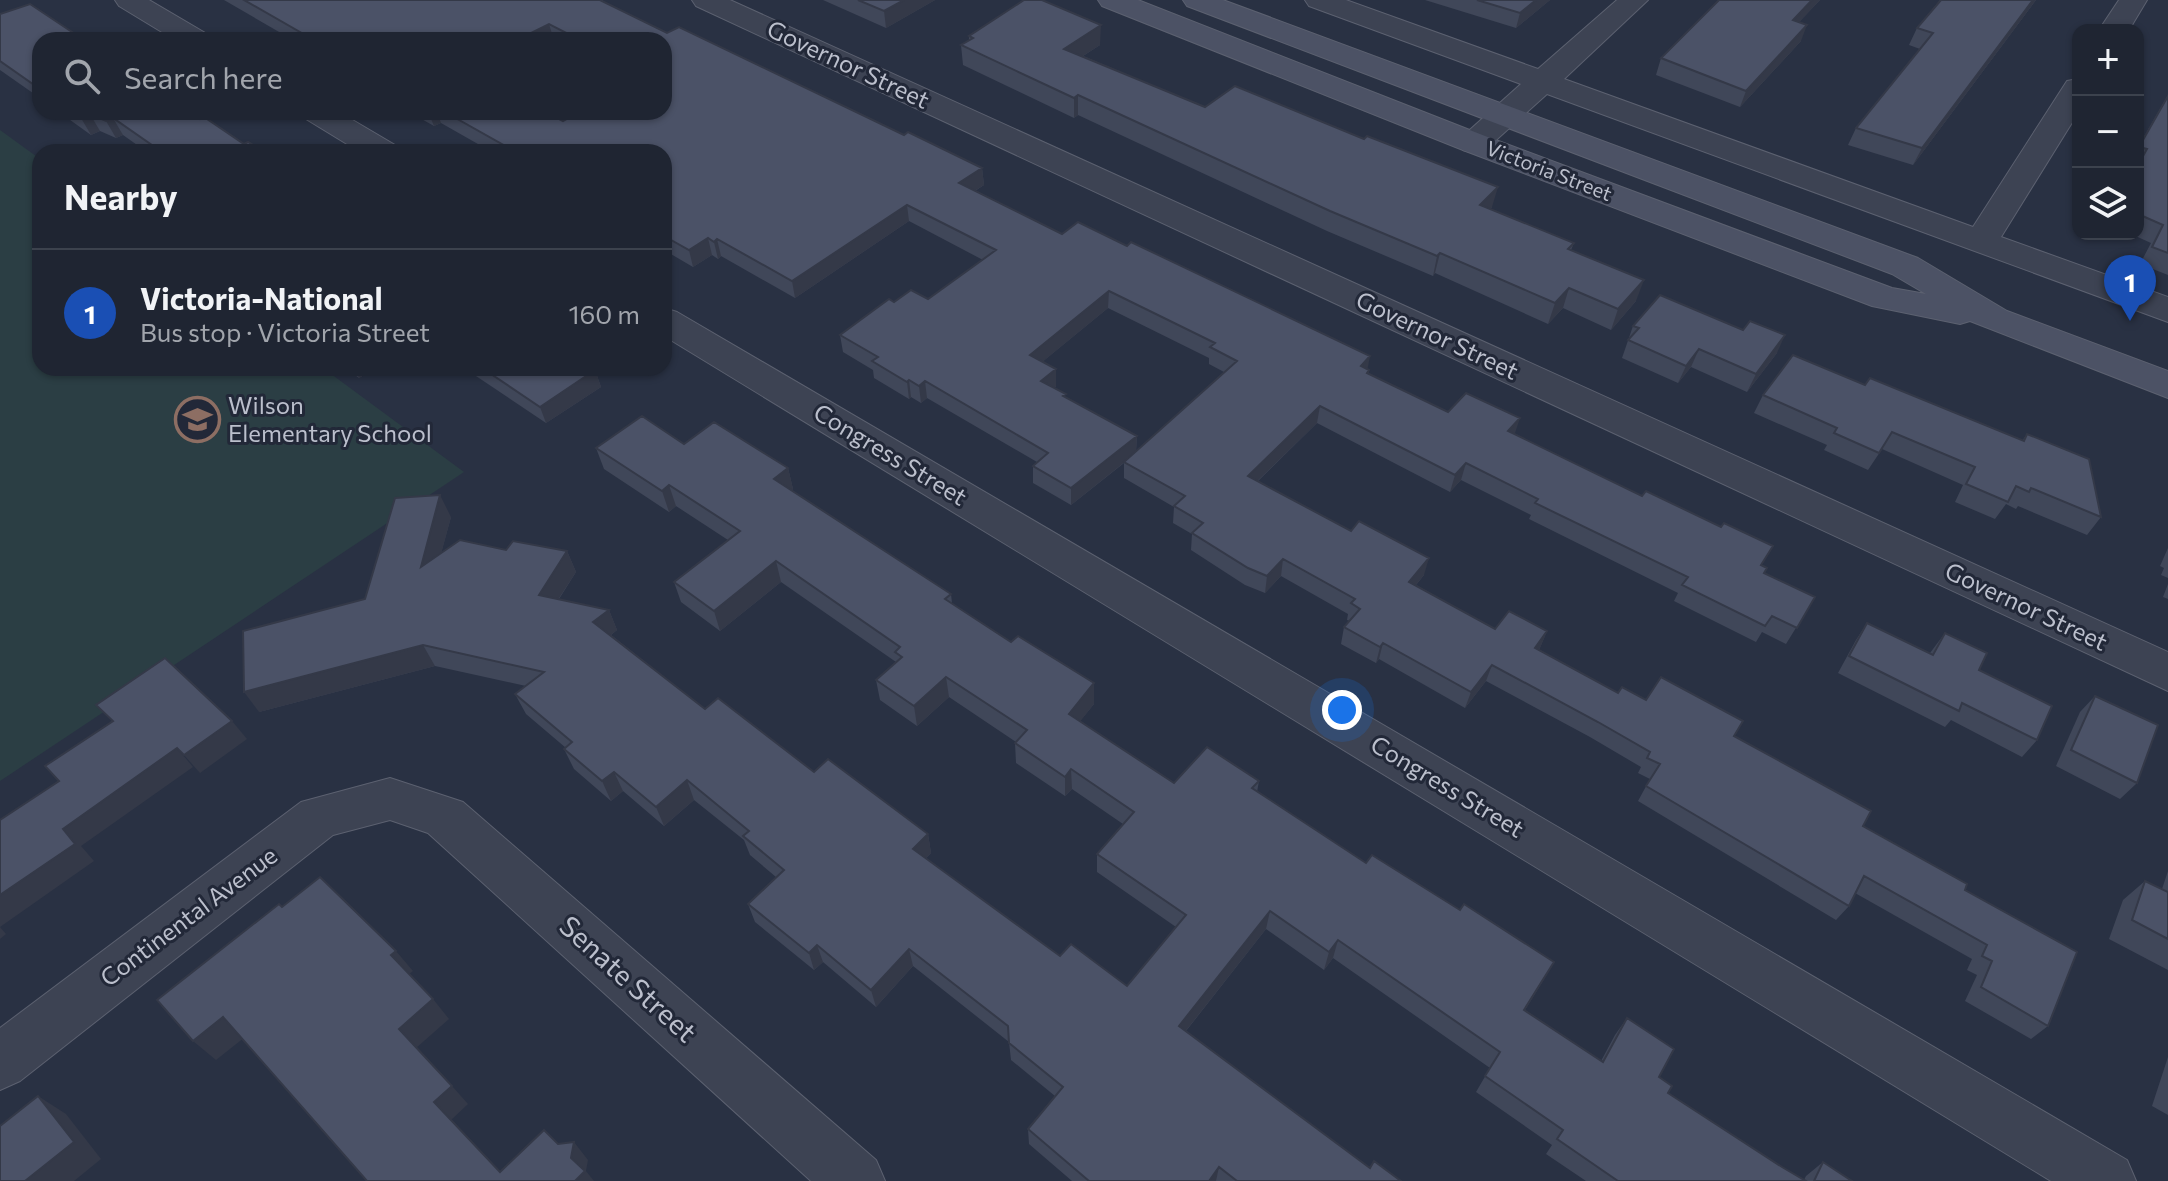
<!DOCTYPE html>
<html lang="en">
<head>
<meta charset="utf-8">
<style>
  body { margin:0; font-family:Commissioner,sans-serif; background:#2c313e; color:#f1f3f6 }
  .controls { position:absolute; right:24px; top:24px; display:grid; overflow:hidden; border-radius:16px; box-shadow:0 2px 6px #0004 }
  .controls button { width:72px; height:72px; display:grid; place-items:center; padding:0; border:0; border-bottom:2px solid #3c424d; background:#1f2532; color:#f1f3f6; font:40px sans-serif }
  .you { position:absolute; left:1342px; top:710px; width:28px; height:28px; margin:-20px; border:6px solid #fff; border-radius:50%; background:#1a73e8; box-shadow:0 0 0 12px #1a73e833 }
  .badge { display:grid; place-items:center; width:52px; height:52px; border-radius:50%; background:#99b0f3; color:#fff; font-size:26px; font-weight:700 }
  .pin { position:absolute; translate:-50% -66px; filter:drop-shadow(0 2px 4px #0008) }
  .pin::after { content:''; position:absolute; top:42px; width:28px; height:24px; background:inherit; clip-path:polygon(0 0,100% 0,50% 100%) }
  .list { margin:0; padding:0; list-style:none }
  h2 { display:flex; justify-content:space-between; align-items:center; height:104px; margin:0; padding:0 32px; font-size:34px }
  h2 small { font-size:26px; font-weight:400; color:#a1a5ac }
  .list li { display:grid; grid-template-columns:52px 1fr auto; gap:24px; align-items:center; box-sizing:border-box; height:128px; padding:0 32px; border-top:2px solid #3c424d }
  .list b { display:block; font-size:30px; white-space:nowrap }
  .list p { margin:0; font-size:26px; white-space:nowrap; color:#a1a5ac }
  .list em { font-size:26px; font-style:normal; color:#a1a5ac }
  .icon { flex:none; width:44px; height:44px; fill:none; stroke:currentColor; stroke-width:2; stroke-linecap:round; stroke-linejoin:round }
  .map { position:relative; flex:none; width:2168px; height:1181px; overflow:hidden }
  .search { position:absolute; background:#1f2532; box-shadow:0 2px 6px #0004; left:32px; top:32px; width:640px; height:88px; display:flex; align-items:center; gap:20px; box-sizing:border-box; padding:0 28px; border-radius:24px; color:#a1a5ac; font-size:30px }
  .panel { position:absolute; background:#1f2532; box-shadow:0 2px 6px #0004; left:32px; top:144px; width:640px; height:232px; border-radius:24px }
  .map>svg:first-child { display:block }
</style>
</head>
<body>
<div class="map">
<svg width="2168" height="1181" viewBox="0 0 2168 1181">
  <rect width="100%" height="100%" fill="#293143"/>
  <path fill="#2b3e44" d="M 0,130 L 40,159 L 40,368 L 323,368 L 464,472 L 0,781 Z"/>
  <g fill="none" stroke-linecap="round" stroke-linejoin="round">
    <defs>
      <g id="street">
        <path d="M 115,0 L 149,0 L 207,34 L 211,40 L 175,40 L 119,6 Z"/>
        <path d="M 692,0 L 730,0 L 2168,652 L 2168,691 L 696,6 Z"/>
        <path d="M 1305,0 L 1346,0 L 1538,69 L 1617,0 L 1648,0 L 1564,79 L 1973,227 L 2067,81 L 2078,79 L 2078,113 L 2001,237 L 2168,297 L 2168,322 L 1547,94 L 1485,150 L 1474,153 L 1463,150 L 1458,143 L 1463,136 L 1521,84 L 1309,6 Z"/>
        <path d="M 2119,0 L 2147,0 L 2129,30 L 2099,30 Z"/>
        <path d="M 301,112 L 339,112 L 395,145 L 399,152 L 360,152 L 306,119 Z"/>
        <path d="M 664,308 L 677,312 L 2127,1160 L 2136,1181 L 2051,1181 L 664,336 Z"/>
        <path d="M 390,778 L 463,802 L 876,1160 L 885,1181 L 811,1181 L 428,833 L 390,820 L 333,835 L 20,1081 L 0,1090 L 0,1028 L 301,802 Z"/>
      </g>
      <path id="secondary" d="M 1098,0 L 1138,0 L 1485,136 L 1892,288 L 1926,294 L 1892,274 L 1187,6 L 1183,0 L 1223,0 L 1918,258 L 2007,311 L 2168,371 L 2168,398 L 1970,321 L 1960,324 L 1872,306 L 1463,150 L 1102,6 Z"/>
    </defs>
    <use href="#street" stroke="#5c6170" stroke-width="2"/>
    <use href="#secondary" stroke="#5c6170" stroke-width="2"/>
    <use href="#street" fill="#3d4353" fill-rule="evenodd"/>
    <use href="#secondary" fill="#4c5265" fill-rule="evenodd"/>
  </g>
  <g fill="#404759" fill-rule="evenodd">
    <path d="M 224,0 L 603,0 L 603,1 L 667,33 L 982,168 L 984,185 L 975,191 L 1062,234 L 1368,369 L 1369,374 L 1448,412 L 1515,434 L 1762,566 L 1764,573 L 1815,597 L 1786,644 L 1762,632 L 1756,642 L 1674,601 L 1678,593 L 1529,519 L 1531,515 L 1461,480 L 1450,492 L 1317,423 L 1258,481 L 1424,575 L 1416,585 L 1495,629 L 1547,631 L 1539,650 L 1618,693 L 1646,700 L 1734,736 L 1863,826 L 1965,890 L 2048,1026 L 2031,1039 L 1965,1001 L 1977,975 L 1967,970 L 1972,959 L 1855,893 L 1849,906 L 1836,920 L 1638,801 L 1650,779 L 1638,773 L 1641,767 L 1590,737 L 1486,681 L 1465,708 L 1379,659 L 1376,663 L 1341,644 L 1344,627 L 1350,621 L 1347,620 L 1348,614 L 1281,576 L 1265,593 L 1245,585 L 1191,550 L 1192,534 L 1173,523 L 1174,507 L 1124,478 L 1124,463 L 1071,505 L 1033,483 L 1033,466 L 1037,462 L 927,398 L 921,403 L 911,397 L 909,399 L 874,378 L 873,370 L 843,352 L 840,335 L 894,302 L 928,299 L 983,260 L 909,221 L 795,298 L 721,256 L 718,259 L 712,255 L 693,267 L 664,250 L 664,152 L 492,152 L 441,123 L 434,126 L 409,112 L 546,112 L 563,121 L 664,112 L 664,40 L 293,40 ZM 1108,308 L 1209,358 L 1209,364 L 1224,372 L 1136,451 L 1137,436 L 1066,398 L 1054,388 L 1056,386 L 1056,369 L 1042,362 Z"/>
    <path d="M 823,0 L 935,0 L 886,28 Z"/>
    <path d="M 1425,0 L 1550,0 L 1516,28 Z"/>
    <path d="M 1719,0 L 1820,0 L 1799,22 L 1801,41 L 1740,107 L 1656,75 L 1661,58 Z"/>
    <path d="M 1940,0 L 2036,0 L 1913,165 L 1848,145 L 1856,128 L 1920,49 L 1909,45 L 1917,28 Z"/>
    <path d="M 0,14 L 40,40 L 40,98 L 0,70 Z"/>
    <path d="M 969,36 L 1100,45 L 1083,56 L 1205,107 L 1492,207 L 1490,209 L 1574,243 L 1571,250 L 1636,301 L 1611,330 L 1563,308 L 1548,324 L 1435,273 L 1433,276 L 1327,231 L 1078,115 L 1074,118 L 963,65 L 961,45 L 969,40 Z"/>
    <path d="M 2168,95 L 2168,275 L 2140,264 L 2151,243 L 2131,234 L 2138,234 L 2138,147 Z"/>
    <path d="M 59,112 L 190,112 L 244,144 L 265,152 L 147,152 L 123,135 L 116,138 L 100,131 L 91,135 Z"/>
    <path d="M 1633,326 L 1777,353 L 1747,392 L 1691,367 L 1678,383 L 1622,358 Z"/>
    <path d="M 346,368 L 375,368 L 359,378 Z"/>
    <path d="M 464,368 L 591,368 L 595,370 L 601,387 L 546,423 Z"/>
    <path d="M 1865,385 L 2022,441 L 2027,434 L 2101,517 L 2087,535 L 2018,506 L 2016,509 L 2006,504 L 1995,519 L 1955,502 L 1963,485 L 1882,449 L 1868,470 L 1824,450 L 1827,445 L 1754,413 L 1763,395 Z"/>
    <path d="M 684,444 L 788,468 L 793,489 L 791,491 L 951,594 L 952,603 L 1094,704 L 1080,721 L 1174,783 L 1259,781 L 1257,792 L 1544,979 L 1525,1010 L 1601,1061 L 1615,1035 L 1627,1018 L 1668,1093 L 1782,1167 L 1804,1180 L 1806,1176 L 1823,1162 L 1852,1181 L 1586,1181 L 1546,1154 L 1552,1145 L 1476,1092 L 1490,1068 L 1333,958 L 1324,970 L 1266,929 L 1186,1031 L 1370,1168 L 1401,1181 L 1072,1181 L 1029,1144 L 1028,1129 L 1055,1096 L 1011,1060 L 1009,1042 L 913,966 L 876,1007 L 823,962 L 814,970 L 755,922 L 748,904 L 776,877 L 750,855 L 744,840 L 694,800 L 664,826 L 623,791 L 611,801 L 574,769 L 564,749 L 566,748 L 526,714 L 515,694 L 526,686 L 435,666 L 259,712 L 365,599 L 451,517 L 441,553 L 506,550 L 567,551 L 576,572 L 559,599 L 609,610 L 617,630 L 611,635 L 705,709 L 814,772 L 928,834 L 931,853 L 926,858 L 1060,956 L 1127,986 L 1176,927 L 1097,872 L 1097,854 L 1123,824 L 1072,789 L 1065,796 L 1016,763 L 1015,743 L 1016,742 L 949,697 L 917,726 L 880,700 L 876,680 L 896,662 L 781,582 L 720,631 L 681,602 L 674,582 L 728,540 L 676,506 L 669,512 L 604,469 L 596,448 Z"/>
    <path d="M 2168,548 L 2168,578 L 2161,575 L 2164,568 L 2160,566 Z"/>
    <path d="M 2168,584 L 2168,599 L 2163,597 Z"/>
    <path d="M 1867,623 L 1930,653 L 1945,633 L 1979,670 L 2037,740 L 2022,757 L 1951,720 L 1945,727 L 1838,673 L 1856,640 Z"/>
    <path d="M 2095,696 L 2137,783 L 2120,799 L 2056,766 L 2080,712 Z"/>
    <path d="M 2168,871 L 2168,970 L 2109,939 L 2123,900 L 2145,881 L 2162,889 Z"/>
    <path d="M 2168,1057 L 2168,1115 L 2152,1106 Z"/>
  </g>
  <g fill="#343948">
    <path d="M 904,0 L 935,0 L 886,28 L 884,11 Z"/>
    <path d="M 1536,0 L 1550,0 L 1516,28 L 1520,13 Z"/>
    <path d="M 1812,0 L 1820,0 L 1786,36 L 1793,20 Z"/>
    <path d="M 2033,0 L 2036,0 L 1913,165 L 1922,148 Z"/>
    <path d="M 549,24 L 554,40 L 517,40 Z"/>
    <path d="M 1101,25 L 1100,45 L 1064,68 L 1064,49 Z"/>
    <path d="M 1807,25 L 1801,41 L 1740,107 L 1746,91 Z"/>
    <path d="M 1078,95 L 1078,115 L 1074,118 L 1074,98 Z"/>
    <path d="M 428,112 L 437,112 L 441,123 L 434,126 Z"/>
    <path d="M 90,114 L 100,131 L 91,135 L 81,118 Z"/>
    <path d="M 113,118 L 123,135 L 116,138 L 106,121 Z"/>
    <path d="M 982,168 L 984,185 L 960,200 L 959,183 Z"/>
    <path d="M 1498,187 L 1492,207 L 1474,225 L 1480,205 Z"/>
    <path d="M 907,205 L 909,221 L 795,298 L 792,281 Z"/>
    <path d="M 708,238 L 712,255 L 693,267 L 689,250 Z"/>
    <path d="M 717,239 L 721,256 L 718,259 L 714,242 Z"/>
    <path d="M 1440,253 L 1435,273 L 1433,276 L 1437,256 Z"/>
    <path d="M 1644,280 L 1636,301 L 1611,330 L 1618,309 Z"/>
    <path d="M 1569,288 L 1563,308 L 1548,324 L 1555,303 Z"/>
    <path d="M 1109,291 L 1108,308 L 1030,372 L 1030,355 Z"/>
    <path d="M 1785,335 L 1777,353 L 1747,392 L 1756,374 Z"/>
    <path d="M 1699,349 L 1691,367 L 1678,383 L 1686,366 Z"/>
    <path d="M 1370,356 L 1367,372 L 1369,370 L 1366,387 L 1361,366 Z"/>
    <path d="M 354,368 L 375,368 L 359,378 Z"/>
    <path d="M 1056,369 L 1056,386 L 1042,398 L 1041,381 Z"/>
    <path d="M 595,370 L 601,387 L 546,423 L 540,407 Z"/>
    <path d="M 909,380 L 911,397 L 909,399 L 907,382 Z"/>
    <path d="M 925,381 L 927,398 L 921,403 L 919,386 Z"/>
    <path d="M 1320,406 L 1317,423 L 1246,492 L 1248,476 Z"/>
    <path d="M 1520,418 L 1514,436 L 1508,431 Z"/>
    <path d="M 1137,436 L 1136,453 L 1071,505 L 1071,488 Z"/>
    <path d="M 1466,463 L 1461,480 L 1450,492 L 1455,475 Z"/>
    <path d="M 788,468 L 793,489 L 779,500 L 774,479 Z"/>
    <path d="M 669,485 L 676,506 L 669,512 L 662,491 Z"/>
    <path d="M 440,495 L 451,517 L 432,588 L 421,567 Z"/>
    <path d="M 567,551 L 576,572 L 548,615 L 539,595 Z"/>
    <path d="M 1429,558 L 1424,575 L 1405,598 L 1409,582 Z"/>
    <path d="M 1283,559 L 1281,576 L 1265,593 L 1267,576 Z"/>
    <path d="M 776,561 L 781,582 L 720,631 L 714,611 Z"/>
    <path d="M 609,610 L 617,630 L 602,642 L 593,622 Z"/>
    <path d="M 1547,631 L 1540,648 L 1529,664 L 1535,648 Z"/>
    <path d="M 1383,643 L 1379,659 L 1376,663 L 1380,647 Z"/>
    <path d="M 423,645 L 435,666 L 259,712 L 244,692 Z"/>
    <path d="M 1492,665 L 1486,681 L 1465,708 L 1471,692 Z"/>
    <path d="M 946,677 L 949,697 L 917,726 L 914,706 Z"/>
    <path d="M 1094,683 L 1094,704 L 1070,734 L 1069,714 Z"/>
    <path d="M 232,721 L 247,739 L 200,773 L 184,755 Z"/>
    <path d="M 177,748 L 193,767 L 81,846 L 94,861 L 0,927 L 0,895 L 63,829 Z"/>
    <path d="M 1071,769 L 1072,789 L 1065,796 L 1065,777 Z"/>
    <path d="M 614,772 L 623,791 L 611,801 L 602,781 Z"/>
    <path d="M 687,780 L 694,800 L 664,826 L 656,807 Z"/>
    <path d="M 928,834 L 931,853 L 917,867 L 913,849 Z"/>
    <path d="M 1270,911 L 1266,929 L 1177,1042 L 1179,1026 Z"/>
    <path d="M 0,927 L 6,934 L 0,939 Z"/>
    <path d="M 1338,940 L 1333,958 L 1324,970 L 1329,952 Z"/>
    <path d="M 817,945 L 823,962 L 814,970 L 809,953 Z"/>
    <path d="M 909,949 L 913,966 L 876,1007 L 871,990 Z"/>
    <path d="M 396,951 L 413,971 L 408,975 L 391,955 Z"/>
    <path d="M 433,999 L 449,1019 L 416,1048 L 399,1029 Z"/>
    <path d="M 223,1017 L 245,1037 L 216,1060 L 193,1041 Z"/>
    <path d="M 452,1086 L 468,1104 L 451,1120 L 434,1102 Z"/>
    <path d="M 38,1096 L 66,1114 L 101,1159 L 74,1181 L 25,1181 Z"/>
    <path d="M 574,1142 L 588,1160 L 586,1171 L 594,1181 L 575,1181 L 571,1158 Z"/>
    <path d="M 1219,1167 L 1216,1181 L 1209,1181 Z"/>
  </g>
  <g fill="#4b5267" stroke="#343948" stroke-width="2">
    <path d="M 244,0 L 600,0 L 667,33 L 679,27 L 904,135 L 908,132 L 982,168 L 959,183 L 1062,234 L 1078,222 L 1127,246 L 1131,242 L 1370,356 L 1361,366 L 1369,370 L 1367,373 L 1448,412 L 1466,393 L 1520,418 L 1508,431 L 1642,496 L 1646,491 L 1721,527 L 1724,523 L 1773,546 L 1761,565 L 1767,568 L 1764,573 L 1815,597 L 1797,628 L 1772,616 L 1765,626 L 1682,585 L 1688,577 L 1535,503 L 1538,499 L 1466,463 L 1455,475 L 1320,406 L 1248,476 L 1351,531 L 1359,521 L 1429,558 L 1409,582 L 1495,629 L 1509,611 L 1547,631 L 1535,648 L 1618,693 L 1622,687 L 1646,700 L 1661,677 L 1743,721 L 1734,736 L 1871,811 L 1863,826 L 1967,884 L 1965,890 L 2077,952 L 2048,1026 L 1981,987 L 1992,961 L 1982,956 L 1987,945 L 1864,876 L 1849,906 L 1646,786 L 1660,764 L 1647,758 L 1650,752 L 1598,722 L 1492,665 L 1471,692 L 1383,643 L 1380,647 L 1344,627 L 1360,609 L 1351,603 L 1355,599 L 1283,559 L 1267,576 L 1248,568 L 1192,533 L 1203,523 L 1174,506 L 1185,496 L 1124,462 L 1237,361 L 1210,347 L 1215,343 L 1109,291 L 1030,355 L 1056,369 L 1041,381 L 1066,394 L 1063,396 L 1137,436 L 1071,488 L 1033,466 L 1048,453 L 925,381 L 919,386 L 909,380 L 907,382 L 872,361 L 878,357 L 840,335 L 889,299 L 894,302 L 911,290 L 928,299 L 996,250 L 907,205 L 792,281 L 717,239 L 714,242 L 708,238 L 689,250 L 664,236 L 664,152 L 516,152 L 445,112 L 546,112 L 563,121 L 579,112 L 664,112 L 664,40 L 580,40 L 549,24 L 517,40 L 314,40 Z"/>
    <path d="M 858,0 L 904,0 L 884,11 Z"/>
    <path d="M 1024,0 L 1042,0 L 1101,25 L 1064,49 L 1205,107 L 1235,86 L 1364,139 L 1367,136 L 1498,187 L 1480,205 L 1574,243 L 1568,249 L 1644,280 L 1618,309 L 1569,288 L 1555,303 L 1440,253 L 1437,256 L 1330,211 L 1078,95 L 1074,98 L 961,45 L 973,38 L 969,36 Z"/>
    <path d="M 1477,0 L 1536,0 L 1520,13 Z"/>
    <path d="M 1719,0 L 1812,0 L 1793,20 L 1807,25 L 1746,91 L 1661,58 Z"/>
    <path d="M 1941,0 L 2033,0 L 1922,148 L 1856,128 L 1933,33 L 1917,28 Z"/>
    <path d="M 30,4 L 84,40 L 40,40 L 40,89 L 0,61 L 0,14 Z"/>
    <path d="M 2168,96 L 2168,253 L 2152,247 L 2163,225 L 2138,214 L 2138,165 L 2147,149 L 2139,147 Z"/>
    <path d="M 72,112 L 190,112 L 200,119 L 204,117 L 244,144 L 248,142 L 265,152 L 162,152 L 113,118 L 106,121 L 90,114 L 81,118 Z"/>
    <path d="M 1660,295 L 1743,330 L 1750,321 L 1785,335 L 1756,374 L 1699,349 L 1686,366 L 1628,340 L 1639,328 L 1633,326 Z"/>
    <path d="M 1793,355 L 1865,385 L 1870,378 L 2024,441 L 2027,434 L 2089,459 L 2101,517 L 2031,488 L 2029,492 L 2016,486 L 2008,502 L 1966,484 L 1975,467 L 1892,432 L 1879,453 L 1834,433 L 1837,428 L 1763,395 Z"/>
    <path d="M 482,368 L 591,368 L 595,370 L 540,407 Z"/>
    <path d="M 642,416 L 684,444 L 714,422 L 788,468 L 774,479 L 951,594 L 945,599 L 1011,642 L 1018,636 L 1094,683 L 1069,714 L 1174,783 L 1207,747 L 1259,781 L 1252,788 L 1366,863 L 1372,855 L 1460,910 L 1464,904 L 1554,962 L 1524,1010 L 1603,1062 L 1627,1018 L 1674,1049 L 1659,1077 L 1672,1086 L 1668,1093 L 1782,1167 L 1806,1181 L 1618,1181 L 1557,1139 L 1563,1130 L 1485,1076 L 1500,1052 L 1338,940 L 1329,952 L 1270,911 L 1179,1026 L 1370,1168 L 1374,1161 L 1401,1181 L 1237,1181 L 1219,1167 L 1209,1181 L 1089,1181 L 1028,1129 L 1063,1087 L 1009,1043 L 1008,1026 L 909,949 L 871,990 L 817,945 L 809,953 L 748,904 L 784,870 L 743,836 L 749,831 L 687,780 L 656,807 L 614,772 L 602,781 L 564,749 L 572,742 L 515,694 L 544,672 L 423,645 L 244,692 L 243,631 L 365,599 L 395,498 L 440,495 L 421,567 L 460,540 L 506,550 L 513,541 L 567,551 L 539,595 L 609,610 L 593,622 L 705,709 L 718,698 L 814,772 L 828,759 L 928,834 L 913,849 L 1060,956 L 1071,944 L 1127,986 L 1186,915 L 1097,854 L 1134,812 L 1071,769 L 1065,777 L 1015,743 L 1027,730 L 946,677 L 914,706 L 876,680 L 902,657 L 895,652 L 900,647 L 776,561 L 714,611 L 674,582 L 740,531 L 669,485 L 662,491 L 596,448 Z"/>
    <path d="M 1867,623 L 1933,655 L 1945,633 L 1987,653 L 1979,670 L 2052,706 L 2037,740 L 1962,703 L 1959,711 L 1849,656 Z"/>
    <path d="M 165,658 L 232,721 L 184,755 L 177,748 L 63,829 L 75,844 L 0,895 L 0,820 L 59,781 L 45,766 L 113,721 L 96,705 Z"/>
    <path d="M 2095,696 L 2158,725 L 2137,783 L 2071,750 Z"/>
    <path d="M 320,877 L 396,951 L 391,955 L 433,999 L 399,1029 L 452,1086 L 434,1102 L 500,1172 L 544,1130 L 558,1144 L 574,1142 L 571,1158 L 585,1171 L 575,1181 L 367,1181 L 223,1017 L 193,1041 L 157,1000 L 279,904 L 282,907 Z"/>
    <path d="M 2145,881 L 2168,892 L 2168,939 L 2132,920 Z"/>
    <path d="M 38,1096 L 74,1142 L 25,1181 L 0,1181 L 0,1126 Z"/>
    <path d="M 1823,1162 L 1852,1181 L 1814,1181 Z"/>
  </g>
  <defs>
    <symbol id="school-ring" viewBox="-11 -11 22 22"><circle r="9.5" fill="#222838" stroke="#8d6e63" stroke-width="1.5"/><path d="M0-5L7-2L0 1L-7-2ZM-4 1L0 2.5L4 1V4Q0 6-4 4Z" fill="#8d6e63"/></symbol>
  </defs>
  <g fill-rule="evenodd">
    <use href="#school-ring" x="172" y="394" width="51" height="51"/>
  </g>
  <g text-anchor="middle" stroke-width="6" stroke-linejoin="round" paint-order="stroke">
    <g font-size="20" fill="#bbbfcc" stroke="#222838">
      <text transform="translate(1549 171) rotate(21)" y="7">Victoria Street</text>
    </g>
    <g font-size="24" fill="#bbbfcc" stroke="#222838">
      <text transform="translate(848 65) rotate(25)" y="8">Governor Street</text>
      <text transform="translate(1437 336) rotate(25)" y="8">Governor Street</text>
      <text transform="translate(890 455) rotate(31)" y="8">Congress Street</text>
      <text transform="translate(2026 607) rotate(25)" y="8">Governor Street</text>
      <text transform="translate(1447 787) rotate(31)" y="8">Congress Street</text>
      <text transform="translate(189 917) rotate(-37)" y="8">Continental Avenue</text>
    </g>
    <g font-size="24" fill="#bbbfcc" stroke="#222838" text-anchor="start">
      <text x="228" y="414">Wilson<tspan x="228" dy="28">Elementary School</tspan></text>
    </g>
    <g font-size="28" fill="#bbbfcc" stroke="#222838">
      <text transform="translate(628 979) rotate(42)" y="10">Senate Street</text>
    </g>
  </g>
</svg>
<div class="controls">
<button>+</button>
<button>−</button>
<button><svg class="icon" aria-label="layers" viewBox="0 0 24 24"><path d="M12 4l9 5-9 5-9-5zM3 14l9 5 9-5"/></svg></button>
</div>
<div class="you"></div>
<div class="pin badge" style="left:2130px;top:321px;background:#1a4fb4">1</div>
<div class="search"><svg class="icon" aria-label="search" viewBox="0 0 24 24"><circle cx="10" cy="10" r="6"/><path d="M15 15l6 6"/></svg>Search here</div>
<section class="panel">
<h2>Nearby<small></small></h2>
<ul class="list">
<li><span class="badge" style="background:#1a4fb4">1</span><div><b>Victoria-National</b><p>Bus stop · Victoria Street</p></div><em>160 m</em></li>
</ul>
</section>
</div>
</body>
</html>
